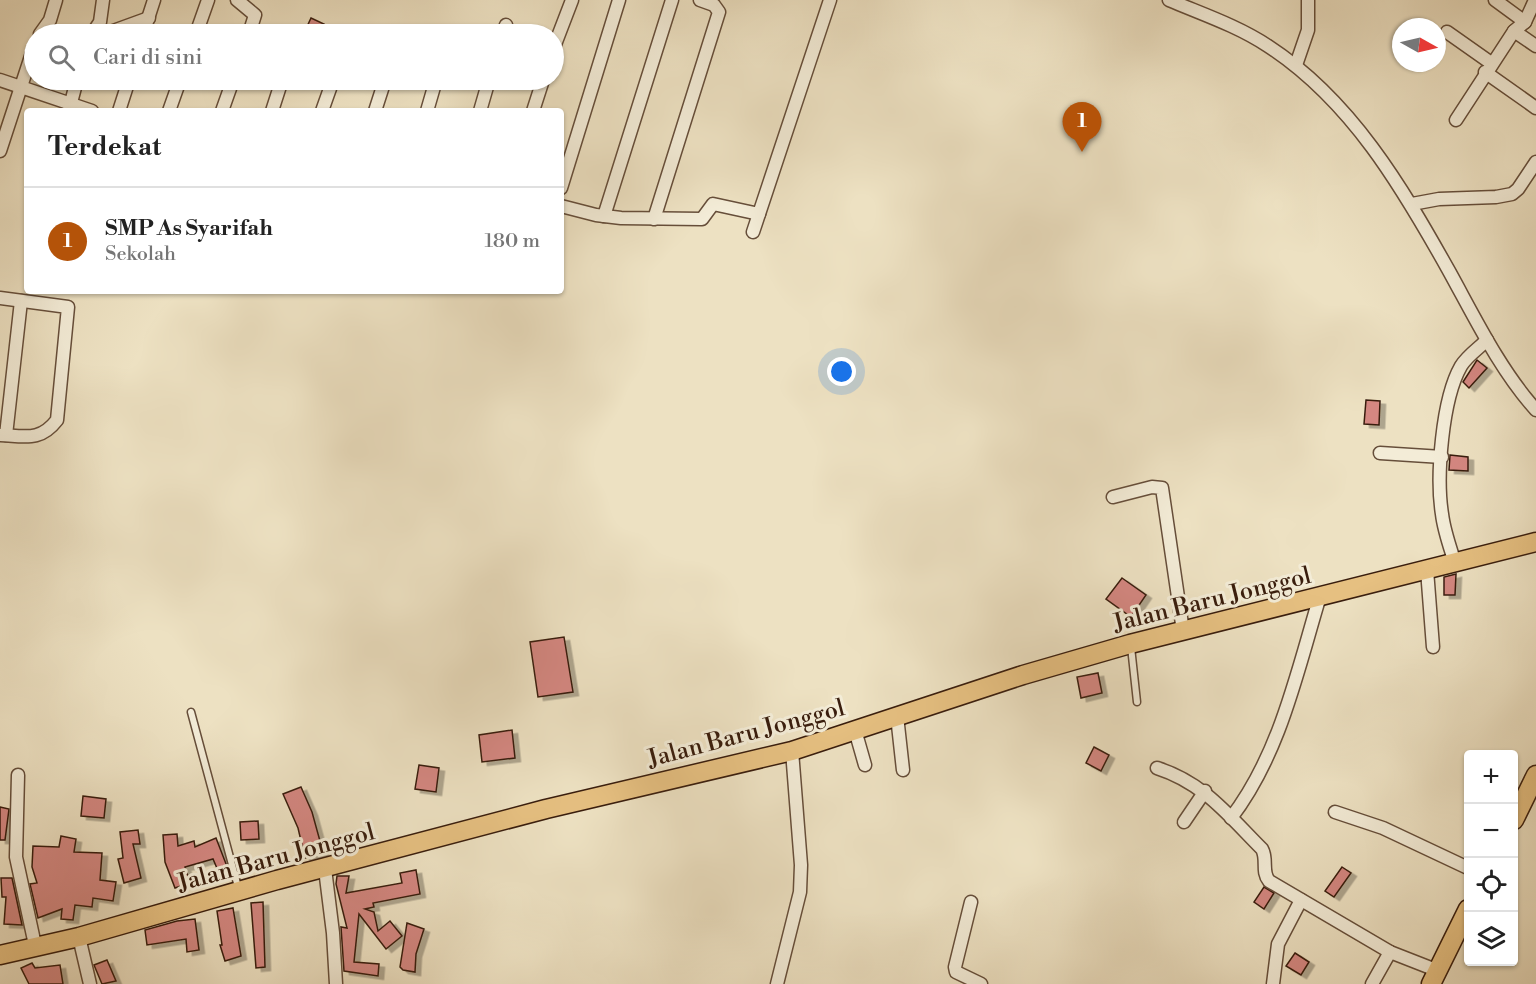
<!DOCTYPE html>
<html lang="id">
<head>
<meta charset="utf-8">
<style>
  body { margin:0; font-family:"Libre Bodoni",serif; background:#f6f6f6; color:#222 }
  .controls { position:absolute; right:18px; bottom:18px; display:grid; overflow:hidden; border-radius:6px; box-shadow:0 2px 4px #0004 }
  .controls button { width:54px; height:54px; display:grid; place-items:center; padding:0; border:0; border-bottom:2px solid #e0e0e0; background:#fff; color:#222; font:30px sans-serif }
  .compass { position:absolute; left:1392px; top:18px; width:54px; height:54px; border-radius:50%; background:#fff; box-shadow:0 2px 4px #0004; rotate:98deg }
  .you { position:absolute; left:842px; top:372px; width:21px; height:21px; margin:-15px; border:4px solid #fff; border-radius:50%; background:#1a73e8; box-shadow:0 0 0 9px #1a73e833 }
  .badge { display:grid; place-items:center; width:39px; height:39px; border-radius:50%; background:#b45309; color:#fff; font-size:20px; font-weight:700 }
  .pin { position:absolute; translate:-50% -50px; filter:drop-shadow(0 2px 3px #0008) }
  .pin::after { content:''; position:absolute; top:32px; width:21px; height:18px; background:inherit; clip-path:polygon(0 0,100% 0,50% 100%) }
  .list { margin:0; padding:0; list-style:none }
  h2 { display:flex; justify-content:space-between; align-items:center; height:78px; margin:0; padding:0 24px; font-size:26px }
  h2 small { font-size:20px; font-weight:400; color:#767676 }
  .list li { display:grid; grid-template-columns:39px 1fr auto; gap:18px; align-items:center; box-sizing:border-box; height:108px; padding:0 24px; border-top:2px solid #e0e0e0 }
  .list b { display:block; font-size:22px; white-space:nowrap }
  .list p { margin:0; font-size:20px; white-space:nowrap; color:#767676 }
  .list em { font-size:20px; font-style:normal; color:#767676 }
  .icon { flex:none; width:33px; height:33px; fill:none; stroke:currentColor; stroke-width:2; stroke-linecap:round; stroke-linejoin:round }
  .map { position:relative; flex:none; width:1536px; height:984px; overflow:hidden }
  .search { position:absolute; background:#fff; box-shadow:0 2px 4px #0004; left:24px; top:24px; width:540px; height:66px; display:flex; align-items:center; gap:15px; box-sizing:border-box; padding:0 21px; border-radius:33px; color:#767676; font-size:22px }
  .panel { position:absolute; background:#fff; box-shadow:0 2px 4px #0004; left:24px; top:108px; width:540px; height:186px; border-radius:6px }
  .map>svg:first-child { display:block }
</style>
</head>
<body>
<div class="map">
<svg width="1536" height="984" viewBox="0 0 1536 984">
  <defs>
    <filter id="shadow"><feDropShadow dx="5.5" dy="3.5" stdDeviation="0" flood-color="#0004"/></filter>
  </defs>
  <rect width="100%" height="100%" fill="#ede1c2"/>
  <filter id="stains"><feTurbulence type="fractalNoise" baseFrequency=".00333" numOctaves="4"/><feColorMatrix values="0 0 0 0 .2 0 0 0 0 .09 0 0 0 0 .02 0 0 0 .5 -.17"/></filter>
  <radialGradient id="worn" r=".72"><stop offset=".6" stop-color="#630" stop-opacity="0"/><stop offset="1" stop-color="#630" stop-opacity=".3"/></radialGradient>
  <g fill="#d48781" stroke="#391d0d" stroke-width="1.5" filter="url(#shadow)">
    <path d="M 311,18 L 324,24 L 319,34 L 305,31 Z"/>
    <path d="M 1477,360 L 1487,368 L 1469,388 L 1463,382 Z"/>
    <path d="M 1366,400 L 1380,401 L 1379,425 L 1364,424 Z"/>
    <path d="M 1450,455 L 1468,457 L 1468,471 L 1449,470 Z"/>
    <path d="M 1456,574 L 1455,595 L 1444,595 L 1444,577 Z"/>
    <path d="M 1122,578 L 1146,595 L 1131,617 L 1106,599 Z"/>
    <path d="M 564,637 L 573,692 L 538,697 L 530,642 Z"/>
    <path d="M 1098,673 L 1102,693 L 1081,698 L 1077,677 Z"/>
    <path d="M 512,730 L 515,758 L 482,762 L 479,735 Z"/>
    <path d="M 1094,747 L 1109,755 L 1101,771 L 1086,763 Z"/>
    <path d="M 419,765 L 439,768 L 436,792 L 415,789 Z"/>
    <path d="M 301,787 L 312,812 L 323,852 L 305,858 L 298,828 L 283,794 Z"/>
    <path d="M 83,796 L 106,799 L 104,818 L 81,816 Z"/>
    <path d="M 0,807 L 9,809 L 5,840 L 0,840 Z"/>
    <path d="M 258,821 L 259,839 L 241,840 L 240,822 Z"/>
    <path d="M 138,830 L 140,844 L 133,844 L 141,878 L 124,883 L 118,859 L 123,858 L 120,832 Z"/>
    <path d="M 177,834 L 178,846 L 194,841 L 195,847 L 216,838 L 228,869 L 219,873 L 213,859 L 185,867 L 190,883 L 175,888 L 165,862 L 163,835 Z"/>
    <path d="M 61,836 L 76,839 L 74,852 L 102,853 L 100,880 L 116,882 L 113,901 L 93,898 L 92,907 L 75,905 L 73,920 L 61,919 L 62,909 L 38,918 L 30,884 L 37,883 L 32,867 L 33,846 L 59,847 Z"/>
    <path d="M 1342,867 L 1351,873 L 1334,897 L 1325,891 Z"/>
    <path d="M 416,870 L 420,894 L 373,903 L 374,907 L 365,909 L 374,912 L 378,931 L 390,921 L 402,936 L 386,949 L 359,914 L 354,962 L 379,964 L 378,976 L 344,971 L 341,927 L 347,928 L 336,884 L 337,876 L 349,876 L 346,893 L 402,883 L 400,873 Z"/>
    <path d="M 1,878 L 12,878 L 22,925 L 4,924 L 6,897 L 2,897 Z"/>
    <path d="M 1264,887 L 1274,893 L 1264,909 L 1254,902 Z"/>
    <path d="M 263,902 L 265,967 L 256,968 L 251,903 Z"/>
    <path d="M 233,908 L 241,956 L 225,961 L 220,945 L 222,945 L 217,911 Z"/>
    <path d="M 195,919 L 199,950 L 187,952 L 186,939 L 147,945 L 145,930 L 177,921 Z"/>
    <path d="M 407,923 L 424,929 L 416,954 L 415,972 L 403,970 L 400,967 Z"/>
    <path d="M 1295,953 L 1309,962 L 1301,975 L 1286,966 Z"/>
    <path d="M 107,960 L 116,981 L 102,984 L 94,965 Z"/>
    <path d="M 32,963 L 35,968 L 60,965 L 63,984 L 29,984 L 21,968 Z"/>
  </g>
  <g fill="none" stroke-linecap="round" stroke-linejoin="round">
    <defs>
      <g id="service">
        <path d="M 1131,647 L 1137,702"/>
        <path d="M 191,712 L 238,887"/>
      </g>
      <g id="minor">
        <path d="M 237,0 L 255,15 L 249,34"/>
        <path d="M 1169,0 C 1202,14 1238,26 1268,46 C 1351,100 1402,187 1449,271 C 1475,318 1500,370 1536,410"/>
        <path d="M 1495,0 L 1525,22"/>
        <path d="M 1535,0 L 1525,22 L 1514,31 L 1536,46"/>
        <path d="M 94,32 L 105,34 L 149,18"/>
        <path d="M 1447,32 L 1491,63"/>
        <path d="M 40,34 L 50,20 L 56,0"/>
        <path d="M 92,34 L 100,22 L 103,0"/>
        <path d="M 143,34 L 154,0"/>
        <path d="M 196,34 L 208,0"/>
        <path d="M 503,34 L 506,25"/>
        <path d="M 554,47 L 572,0"/>
        <path d="M 1296,65 L 1308,30 L 1308,0"/>
        <path d="M 1485,72 L 1536,108"/>
        <path d="M 0,80 L 92,111"/>
        <path d="M 69,110 L 77,80"/>
        <path d="M 119,111 L 129,80"/>
        <path d="M 169,111 L 180,80"/>
        <path d="M 222,111 L 233,80"/>
        <path d="M 272,111 L 282,80"/>
        <path d="M 322,111 L 333,80"/>
        <path d="M 375,111 L 385,80"/>
        <path d="M 427,111 L 436,80"/>
        <path d="M 480,111 L 489,80"/>
        <path d="M 533,111 L 543,80"/>
        <path d="M 1456,120 L 1514,31"/>
        <path d="M 0,151 L 34,47"/>
        <path d="M 561,188 L 619,0"/>
        <path d="M 1412,204 L 1439,199 L 1496,197 L 1512,194 L 1518,189 L 1536,162"/>
        <path d="M 561,206 L 596,215 L 621,218 L 702,219 L 713,204 L 759,214"/>
        <path d="M 604,216 L 672,0"/>
        <path d="M 654,219 L 719,12 L 714,5 L 700,0"/>
        <path d="M 753,232 L 830,0"/>
        <path d="M 0,298 L 68,307 L 57,420 C 40,442 25,436 0,435"/>
        <path d="M 6,435 L 21,301"/>
        <path d="M 1380,453 L 1442,457"/>
        <path d="M 1113,497 L 1152,487 L 1162,488 L 1183,631"/>
        <path d="M 1455,563 C 1450,547 1444,531 1442,514 C 1436,477 1442,399 1461,366 C 1467,356 1479,348 1487,340"/>
        <path d="M 1427,570 L 1433,647"/>
        <path d="M 897,716 L 903,770"/>
        <path d="M 855,730 L 865,765"/>
        <path d="M 1157,768 C 1204,783 1228,815 1262,849 C 1268,860 1261,871 1269,881 L 1390,952 L 1436,970"/>
        <path d="M 18,775 L 16,857 L 35,945"/>
        <path d="M 1335,812 L 1383,828 L 1468,868"/>
        <path d="M 1231,818 C 1280,754 1297,672 1320,596"/>
        <path d="M 1184,822 L 1205,791"/>
        <path d="M 325,869 L 333,933 L 336,984"/>
        <path d="M 971,902 L 955,967 L 956,972 L 981,984"/>
        <path d="M 79,937 L 90,984"/>
        <path d="M 777,984 L 800,892 L 801,865 L 792,751"/>
        <path d="M 1273,984 L 1278,944 L 1301,900"/>
        <path d="M 1372,984 L 1390,952"/>
      </g>
      <g id="primary">
        <path d="M 1514,820 L 1536,775"/>
        <path d="M 0,955 L 79,937 L 277,880 L 546,809 L 792,751 L 1023,675 L 1130,644 L 1536,542"/>
        <path d="M 1431,984 L 1468,909"/>
      </g>
    </defs>
    <use href="#service" stroke="#664e3a" stroke-width="9"/>
    <use href="#minor" stroke="#664e3a" stroke-width="15"/>
    <use href="#primary" stroke="#391d0d" stroke-width="21"/>
    <use href="#service" stroke="#f3ecd7" stroke-width="6"/>
    <use href="#minor" stroke="#f3ecd7" stroke-width="12"/>
    <use href="#primary" stroke="#e6c081" stroke-width="18"/>
  </g>
  <g text-anchor="middle" stroke-width="6" stroke-linejoin="round" paint-order="stroke">
    <g font-size="24" fill="#391d0d" stroke="#f3ecd7">
      <text transform="translate(1212 599) rotate(-14)" y="8">Jalan Baru Jonggol</text>
      <text transform="translate(746 733) rotate(-15)" y="8">Jalan Baru Jonggol</text>
      <text transform="translate(276 857) rotate(-15)" y="8">Jalan Baru Jonggol</text>
    </g>
  </g>
  <rect width="100%" height="100%" filter="url(#stains)"/>
  <rect width="100%" height="100%" fill="url(#worn)"/>
</svg>
<div class="controls">
<button>+</button>
<button>−</button>
<button><svg class="icon" aria-label="locate" viewBox="0 0 24 24"><circle cx="12" cy="12" r="6"/><path d="M12 2v4M12 18v4M2 12h4M18 12h4"/></svg></button>
<button><svg class="icon" aria-label="layers" viewBox="0 0 24 24"><path d="M12 4l9 5-9 5-9-5zM3 14l9 5 9-5"/></svg></button>
</div>
<svg class="compass" viewBox="-18 -18 36 36"><path d="M0-13l5 13h-10z" fill="#e53935"/><path d="M0 13l5-13h-10z" fill="#767676"/></svg>
<div class="you"></div>
<div class="pin badge" style="left:1082px;top:152px">1</div>
<div class="search"><svg class="icon" aria-label="search" viewBox="0 0 24 24"><circle cx="10" cy="10" r="6"/><path d="M15 15l6 6"/></svg>Cari di sini</div>
<section class="panel">
<h2>Terdekat<small></small></h2>
<ul class="list">
<li><span class="badge">1</span><div><b>SMP As Syarifah</b><p>Sekolah</p></div><em>180 m</em></li>
</ul>
</section>
</div>
</body>
</html>
